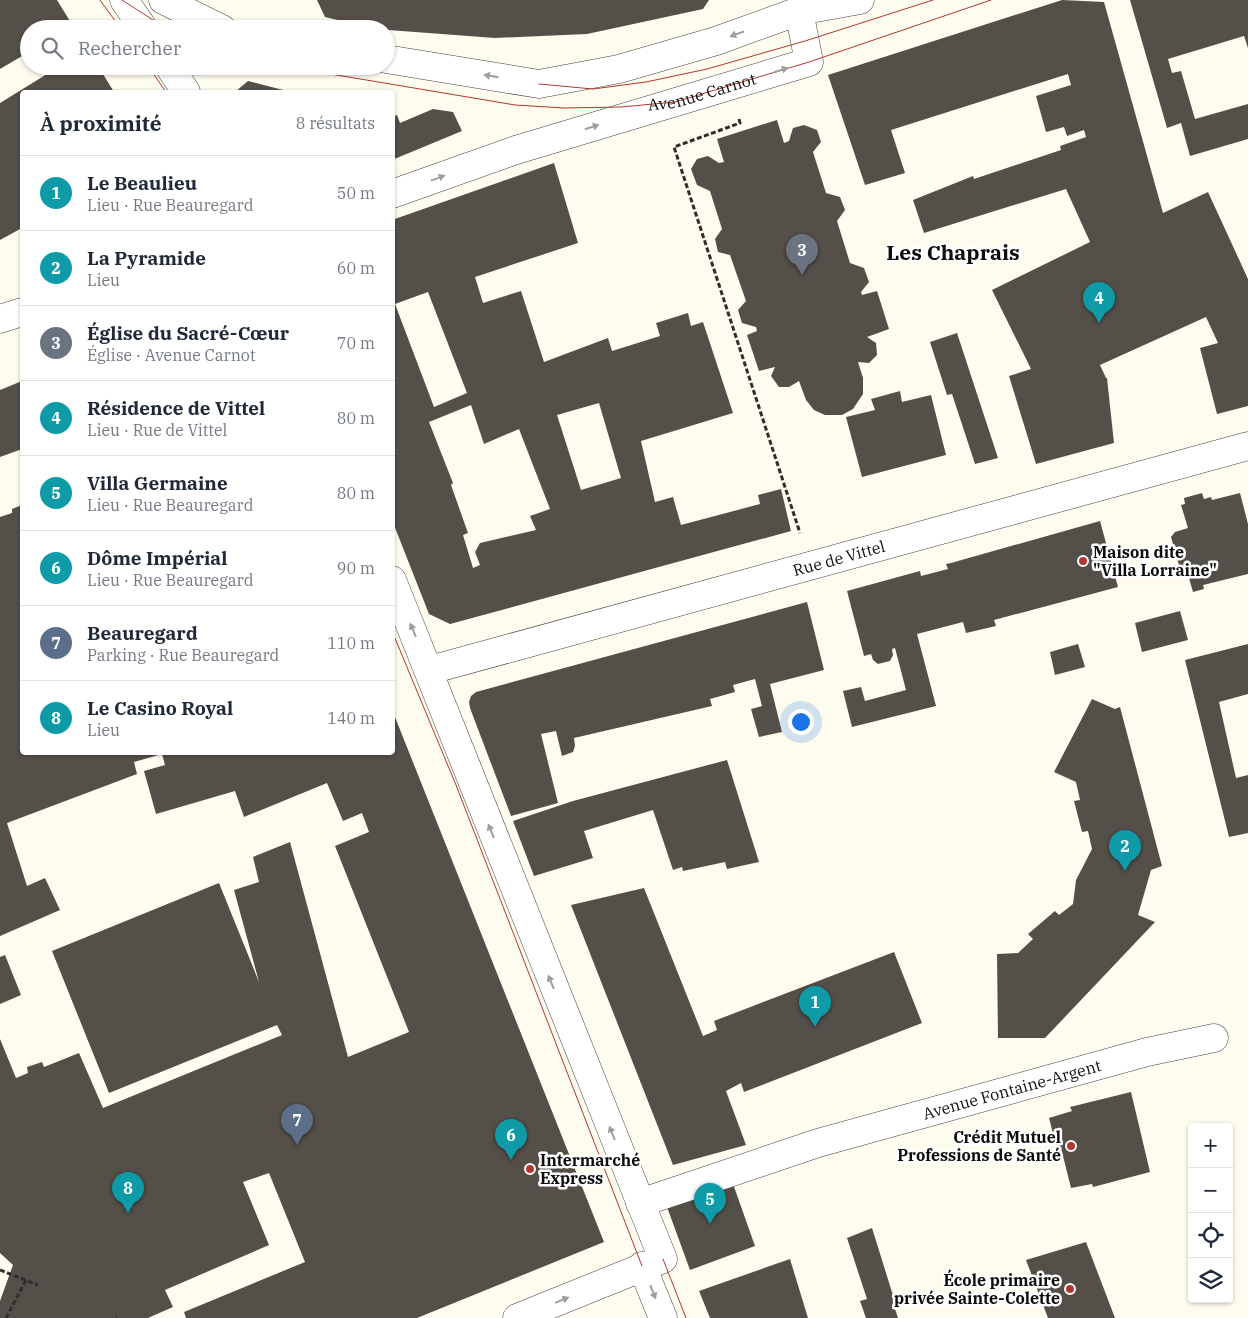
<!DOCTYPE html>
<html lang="fr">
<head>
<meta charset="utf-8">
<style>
  body { margin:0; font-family:"IBM Plex Serif",serif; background:#f6f6f7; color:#1f2937 }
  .controls { position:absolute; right:15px; bottom:15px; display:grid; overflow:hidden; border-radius:5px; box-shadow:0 1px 4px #0004 }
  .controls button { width:45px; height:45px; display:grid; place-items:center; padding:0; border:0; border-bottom:1px solid #e0e1e3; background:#fff; color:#1f2937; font:25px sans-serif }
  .you { position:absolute; left:800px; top:721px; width:18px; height:18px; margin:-12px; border:4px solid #fff; border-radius:50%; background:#1a73e8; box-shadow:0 0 0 8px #1a73e833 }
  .badge { display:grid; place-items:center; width:32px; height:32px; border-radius:50%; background:#b13831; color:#fff; font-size:16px; font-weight:700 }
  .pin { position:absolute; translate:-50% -41px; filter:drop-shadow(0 1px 2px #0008) }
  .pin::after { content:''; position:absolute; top:26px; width:18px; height:15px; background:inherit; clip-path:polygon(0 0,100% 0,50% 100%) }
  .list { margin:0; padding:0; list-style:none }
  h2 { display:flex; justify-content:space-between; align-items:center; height:65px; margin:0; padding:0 20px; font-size:21px }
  h2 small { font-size:16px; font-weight:400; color:#747a83 }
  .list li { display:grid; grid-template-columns:32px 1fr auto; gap:15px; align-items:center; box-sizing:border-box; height:75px; padding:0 20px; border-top:1px solid #e0e1e3 }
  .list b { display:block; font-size:19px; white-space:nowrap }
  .list p { margin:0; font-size:16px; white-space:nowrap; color:#747a83 }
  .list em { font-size:16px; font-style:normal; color:#747a83 }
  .icon { flex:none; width:28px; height:28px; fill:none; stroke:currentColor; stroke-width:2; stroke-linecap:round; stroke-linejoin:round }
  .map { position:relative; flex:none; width:1248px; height:1318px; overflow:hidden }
  .search { position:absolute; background:#fff; box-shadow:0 1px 4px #0004; left:20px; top:20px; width:375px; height:55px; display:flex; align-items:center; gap:12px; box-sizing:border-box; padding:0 18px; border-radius:28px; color:#747a83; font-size:19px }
  .panel { position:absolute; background:#fff; box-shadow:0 1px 4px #0004; left:20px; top:90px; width:375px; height:665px; border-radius:5px }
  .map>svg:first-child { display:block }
</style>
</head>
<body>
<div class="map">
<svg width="1248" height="1318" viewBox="0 0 1248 1318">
  <rect width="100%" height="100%" fill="#fefcee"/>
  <g fill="#554f4a" fill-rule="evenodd">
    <path d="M 0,0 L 57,0 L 73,26 L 68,29 L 29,29 L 29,52 L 0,69 Z"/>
    <path d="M 317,0 L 709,0 L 703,9 L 587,34 L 495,38 L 375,29 L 325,17 Z"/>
    <path d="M 1062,0 L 1104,2 L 1163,213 L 1208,192 L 1248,279 L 1248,406 L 1217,414 L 1200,348 L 1218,343 L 1206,317 L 1100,365 L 1106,378 L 1107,378 L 1114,443 L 1036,464 L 1009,376 L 1031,369 L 992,290 L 1090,242 L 1066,189 L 924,233 L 913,200 L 973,176 L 974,179 L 1061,150 L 1060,146 L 1086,137 L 1084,130 L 1067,136 L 1064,127 L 1046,132 L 1036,96 L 1071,85 L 1068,74 L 891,130 L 905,173 L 865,185 L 828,75 Z"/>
    <path d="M 1130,0 L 1248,0 L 1248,48 L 1244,36 L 1168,59 L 1172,73 L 1181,71 L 1195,119 L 1248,104 L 1248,139 L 1190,156 L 1181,123 L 1167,128 Z"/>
    <path d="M 60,66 L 98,66 L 114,92 L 22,92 L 22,228 L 0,240 L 0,103 Z"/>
    <path d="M 248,81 L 291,92 L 235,92 Z"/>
    <path d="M 433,109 L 453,112 L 462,131 L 392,160 L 392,117 L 397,115 L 400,123 Z"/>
    <path d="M 777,120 L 784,143 L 789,141 L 793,128 L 804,125 L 817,130 L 821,142 L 813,152 L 826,193 L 840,197 L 845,210 L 837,221 L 850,263 L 864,268 L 869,282 L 861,292 L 862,295 L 877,291 L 889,329 L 867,337 L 876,343 L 877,355 L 869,363 L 858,362 L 863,378 L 863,394 L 853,409 L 842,415 L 825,415 L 814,410 L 806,400 L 799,381 L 789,387 L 779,387 L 771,376 L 775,367 L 759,371 L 747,335 L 757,331 L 756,327 L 742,323 L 738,310 L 746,301 L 730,255 L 718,252 L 715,239 L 722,229 L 710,191 L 697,185 L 691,169 L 697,159 L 708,156 L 719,163 L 724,162 L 717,139 Z"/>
    <path d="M 554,163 L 578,243 L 475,277 L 483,303 L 521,291 L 544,362 L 608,338 L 612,351 L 660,336 L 656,323 L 688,313 L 691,326 L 703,322 L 733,413 L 641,441 L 655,502 L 673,497 L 681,525 L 760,504 L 758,495 L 781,489 L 791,531 L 450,624 L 429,614 L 392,520 L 392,220 ZM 428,292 L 467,393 L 434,407 L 395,304 ZM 599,403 L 621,478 L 581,490 L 557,415 ZM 471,405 L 484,444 L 519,429 L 550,509 L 530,516 L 536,530 L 480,543 L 475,552 L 480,565 L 473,568 L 463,535 L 468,533 L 451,485 L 453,483 L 429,422 Z"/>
    <path d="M 957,333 L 998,458 L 975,464 L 952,394 L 947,395 L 930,342 Z"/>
    <path d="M 22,381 L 22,449 L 0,457 L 0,390 Z"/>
    <path d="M 900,391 L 902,402 L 931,395 L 946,455 L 862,477 L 846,417 L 875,410 L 871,399 Z"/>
    <path d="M 1202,493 L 1204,499 L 1211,497 L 1212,500 L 1240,493 L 1248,524 L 1248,574 L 1203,585 L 1204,589 L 1193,592 L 1187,571 L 1180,569 L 1171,537 L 1175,532 L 1188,528 L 1181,505 L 1185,504 L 1184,498 Z"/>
    <path d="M 22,505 L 22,752 L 392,752 L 393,712 L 604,1242 L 417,1318 L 186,1318 L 184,1312 L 305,1262 L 269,1173 L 243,1182 L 269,1245 L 165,1290 L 173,1307 L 148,1318 L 0,1318 L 0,1301 L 13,1265 L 0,1253 L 0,1039 L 16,1078 L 28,1073 L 27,1067 L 42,1062 L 44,1067 L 79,1053 L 103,1108 L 282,1035 L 277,1025 L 109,1093 L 52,951 L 219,883 L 259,982 L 234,890 L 259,882 L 253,857 L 290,842 L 348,1057 L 409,1032 L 335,846 L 369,832 L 362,813 L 343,821 L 327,783 L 244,817 L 235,791 L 156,814 L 144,771 L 165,765 L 162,754 L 134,762 L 137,774 L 7,823 L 27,886 L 45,878 L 60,910 L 0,936 L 0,517 L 12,513 L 12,509 Z"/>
    <path d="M 1100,521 L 1118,587 L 994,620 L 996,626 L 966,633 L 963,622 L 917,634 L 936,706 L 852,727 L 843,691 L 861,687 L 865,701 L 906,690 L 895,648 L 892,649 L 893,655 L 890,661 L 878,664 L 873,660 L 871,654 L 864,656 L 847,591 L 920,571 L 921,576 L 948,569 L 946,564 L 951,563 Z"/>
    <path d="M 807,602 L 824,670 L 770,684 L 782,732 L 759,737 L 751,709 L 762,706 L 755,679 L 733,685 L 735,692 L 710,699 L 712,706 L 574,738 L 575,746 L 573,752 L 562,756 L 556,731 L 541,734 L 558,803 L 511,816 L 470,708 L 469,702 L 471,696 L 476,692 Z"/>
    <path d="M 1180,611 L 1188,640 L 1142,652 L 1135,623 Z"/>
    <path d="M 1078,644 L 1085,667 L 1055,675 L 1050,652 Z"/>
    <path d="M 1248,644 L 1248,694 L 1219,702 L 1236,778 L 1248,775 L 1248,833 L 1229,837 L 1185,660 Z"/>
    <path d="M 1092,699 L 1115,709 L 1120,707 L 1162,866 L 1151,870 L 1138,915 L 1155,922 L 1045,1038 L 998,1038 L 997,954 L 1018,953 L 1033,939 L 1028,934 L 1055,911 L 1059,915 L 1073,904 L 1076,880 L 1092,849 L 1088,831 L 1082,832 L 1074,801 L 1080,800 L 1076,782 L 1054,772 Z"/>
    <path d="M 727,760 L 759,862 L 727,869 L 725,862 L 683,871 L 682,867 L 673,870 L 653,810 L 584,831 L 593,858 L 534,876 L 513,821 L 573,801 Z"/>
    <path d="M 644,888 L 703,1036 L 717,1030 L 714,1021 L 894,952 L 922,1023 L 744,1092 L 741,1083 L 726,1091 L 746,1145 L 673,1165 L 571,905 Z"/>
    <path d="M 5,955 L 21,995 L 0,1004 L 0,957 Z"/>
    <path d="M 1131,1092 L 1150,1172 L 1093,1187 L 1092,1184 L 1071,1188 L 1061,1148 L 1057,1149 L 1049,1118 L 1072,1111 L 1070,1107 Z"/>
    <path d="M 732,1181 L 755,1246 L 690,1270 L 667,1207 Z"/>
    <path d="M 872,1228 L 896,1305 L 894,1306 L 898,1318 L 866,1318 L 860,1301 L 867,1299 L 847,1238 Z"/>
    <path d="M 1086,1242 L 1115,1318 L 1048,1318 L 1026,1260 Z"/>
    <path d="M 790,1259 L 808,1318 L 710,1318 L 699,1291 Z"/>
  </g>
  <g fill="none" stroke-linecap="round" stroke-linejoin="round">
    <defs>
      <g id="minor">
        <path d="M 124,0 L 144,29"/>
        <path d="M 163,0 L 222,29"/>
        <path d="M 386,59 L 539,84 L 619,69 L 716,41 L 799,11 L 860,0"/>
        <path d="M 169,66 L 186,92"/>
        <path d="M 392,194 L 516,150 L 809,62 L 799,11"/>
        <path d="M 0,319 L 22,312"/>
        <path d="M 392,580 L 663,1259 L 517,1318"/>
        <path id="s1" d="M 430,670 L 1248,446"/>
        <path id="s2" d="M 640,1203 L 818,1143 L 1147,1052 L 1214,1038"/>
        <path d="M 642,1266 L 663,1318"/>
      </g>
    </defs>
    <use href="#minor" stroke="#404040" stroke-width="29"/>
    <g stroke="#2f2f2f" stroke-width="3" stroke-dasharray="5 2.5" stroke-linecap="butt">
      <path d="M 739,119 L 740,123 L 674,147 L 800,533"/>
      <path d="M 0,1270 L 38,1285"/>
      <path d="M 6,1318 L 26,1280"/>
      <path d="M 116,1318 L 117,1318"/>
    </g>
    <use href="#minor" stroke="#fff" stroke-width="28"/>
    <g stroke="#b13831" stroke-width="1">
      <path d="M 100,0 L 121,29"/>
      <path d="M 122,0 L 167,29"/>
      <path d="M 148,66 L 166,92"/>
      <path id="s3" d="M 283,66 L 515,105 L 564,108 L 621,107 L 675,102 L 809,62 L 991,0"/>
      <path d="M 539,84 L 593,89 L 646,82 L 707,69 L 805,41 L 933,0"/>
      <path d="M 392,631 L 456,785 L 642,1266"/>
      <path d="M 663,1259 L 686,1318"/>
    </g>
  </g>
  <defs><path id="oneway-solid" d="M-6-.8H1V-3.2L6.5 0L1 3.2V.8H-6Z" transform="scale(1.25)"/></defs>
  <g fill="#9e9e9e">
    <use href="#oneway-solid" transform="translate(737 34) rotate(161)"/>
    <use href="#oneway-solid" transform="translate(781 70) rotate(-17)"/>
    <use href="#oneway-solid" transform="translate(491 76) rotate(-171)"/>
    <use href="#oneway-solid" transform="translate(592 127) rotate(-17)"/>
    <use href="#oneway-solid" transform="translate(438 178) rotate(-20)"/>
    <use href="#oneway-solid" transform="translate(413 630) rotate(-113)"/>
    <use href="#oneway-solid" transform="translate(491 831) rotate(-112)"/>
    <use href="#oneway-solid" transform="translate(551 982) rotate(-112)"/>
    <use href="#oneway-solid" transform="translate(612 1133) rotate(-112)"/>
    <use href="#oneway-solid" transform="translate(653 1292) rotate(68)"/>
    <use href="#oneway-solid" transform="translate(562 1300) rotate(-22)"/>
  </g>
  <g fill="#b13831" stroke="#fff" stroke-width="2">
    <circle cx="1083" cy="561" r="5"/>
    <circle cx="1071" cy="1146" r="5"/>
    <circle cx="530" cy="1169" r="5"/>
    <circle cx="1070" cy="1289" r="5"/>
  </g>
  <g text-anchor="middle" stroke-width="5" stroke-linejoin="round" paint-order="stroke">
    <g font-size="16" fill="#0d0d0d" stroke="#fff">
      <text dy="6" stroke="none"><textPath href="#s3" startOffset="424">Avenue Carnot</textPath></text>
      <text dy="6" stroke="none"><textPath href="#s1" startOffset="424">Rue de Vittel</textPath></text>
      <text dy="6" stroke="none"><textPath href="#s2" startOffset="389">Avenue Fontaine-Argent</textPath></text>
    </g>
    <g font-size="16" font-weight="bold" fill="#0d0d0d" stroke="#fff" text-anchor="start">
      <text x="1093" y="558">Maison dite<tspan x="1093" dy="18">"Villa Lorraine"</tspan></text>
      <text x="1061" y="1143" text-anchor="end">Crédit Mutuel<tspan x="1061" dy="18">Professions de Santé</tspan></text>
      <text x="540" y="1166">Intermarché<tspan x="540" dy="18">Express</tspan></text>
      <text x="1060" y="1286" text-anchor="end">École primaire<tspan x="1060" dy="18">privée Sainte-Colette</tspan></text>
    </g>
    <g font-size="21" font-weight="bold" fill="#0d0d0d" stroke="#fff">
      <text x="953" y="260">Les Chaprais</text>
    </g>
  </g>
</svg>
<div class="controls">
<button>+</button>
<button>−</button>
<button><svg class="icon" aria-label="locate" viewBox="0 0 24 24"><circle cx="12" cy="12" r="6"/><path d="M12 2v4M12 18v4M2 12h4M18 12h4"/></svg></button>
<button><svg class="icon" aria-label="layers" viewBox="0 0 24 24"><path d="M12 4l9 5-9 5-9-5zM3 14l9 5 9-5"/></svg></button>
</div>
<div class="you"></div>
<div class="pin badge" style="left:815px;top:1027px;background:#0f9aa8">1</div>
<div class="pin badge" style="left:1125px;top:871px;background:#0f9aa8">2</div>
<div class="pin badge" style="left:802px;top:275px;background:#6b7280">3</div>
<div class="pin badge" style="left:1099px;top:323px;background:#0f9aa8">4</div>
<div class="pin badge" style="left:710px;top:1224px;background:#0f9aa8">5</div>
<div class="pin badge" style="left:511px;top:1160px;background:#0f9aa8">6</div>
<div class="pin badge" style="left:297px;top:1145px;background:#5c6f8a">7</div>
<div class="pin badge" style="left:128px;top:1213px;background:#0f9aa8">8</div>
<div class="search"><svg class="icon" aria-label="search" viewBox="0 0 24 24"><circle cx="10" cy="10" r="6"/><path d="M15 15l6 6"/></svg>Rechercher</div>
<section class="panel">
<h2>À proximité<small>8 résultats</small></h2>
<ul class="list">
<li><span class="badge" style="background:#0f9aa8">1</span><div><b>Le Beaulieu</b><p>Lieu · Rue Beauregard</p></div><em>50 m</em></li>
<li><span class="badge" style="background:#0f9aa8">2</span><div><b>La Pyramide</b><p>Lieu</p></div><em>60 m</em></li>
<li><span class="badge" style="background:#6b7280">3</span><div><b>Église du Sacré-Cœur</b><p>Église · Avenue Carnot</p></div><em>70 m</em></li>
<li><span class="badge" style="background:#0f9aa8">4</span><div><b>Résidence de Vittel</b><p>Lieu · Rue de Vittel</p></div><em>80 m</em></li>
<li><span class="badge" style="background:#0f9aa8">5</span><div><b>Villa Germaine</b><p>Lieu · Rue Beauregard</p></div><em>80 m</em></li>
<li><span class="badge" style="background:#0f9aa8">6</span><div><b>Dôme Impérial</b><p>Lieu · Rue Beauregard</p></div><em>90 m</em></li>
<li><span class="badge" style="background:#5c6f8a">7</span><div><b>Beauregard</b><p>Parking · Rue Beauregard</p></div><em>110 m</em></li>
<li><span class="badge" style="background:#0f9aa8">8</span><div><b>Le Casino Royal</b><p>Lieu</p></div><em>140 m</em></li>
</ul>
</section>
</div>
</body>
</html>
